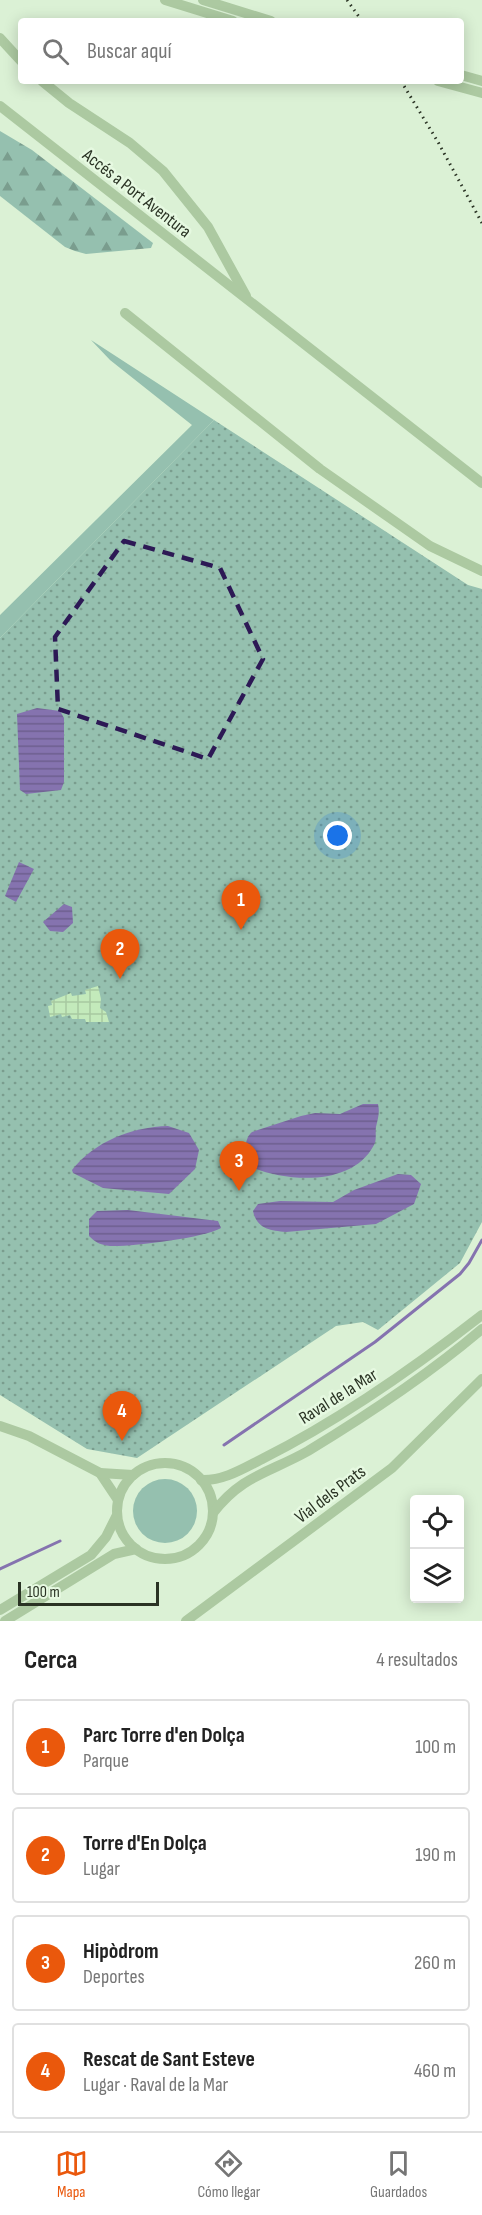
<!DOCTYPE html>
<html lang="es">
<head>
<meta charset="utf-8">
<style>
  body { margin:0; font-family:"Sofia Sans Condensed",sans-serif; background:#f6f6f6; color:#222 }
  .controls { position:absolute; right:18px; bottom:18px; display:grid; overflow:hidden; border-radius:6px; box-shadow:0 3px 15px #0003 }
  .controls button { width:54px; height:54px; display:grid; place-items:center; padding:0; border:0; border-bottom:2px solid #e0e0e0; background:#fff; color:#222; font:30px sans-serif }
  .scale { position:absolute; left:18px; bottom:15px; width:141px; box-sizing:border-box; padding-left:6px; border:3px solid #2a3324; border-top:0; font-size:16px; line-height:21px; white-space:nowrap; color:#2a3324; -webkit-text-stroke:4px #e6f9e1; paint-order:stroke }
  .you { position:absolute; left:338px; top:836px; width:21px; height:21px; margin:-15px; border:4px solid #fff; border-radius:50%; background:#1a73e8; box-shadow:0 0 0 9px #1a73e833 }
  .badge { display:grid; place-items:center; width:39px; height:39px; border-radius:50%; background:#ea580c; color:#fff; font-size:20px; font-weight:700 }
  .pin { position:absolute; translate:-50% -50px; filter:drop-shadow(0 2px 3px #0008) }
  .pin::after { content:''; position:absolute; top:32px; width:21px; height:18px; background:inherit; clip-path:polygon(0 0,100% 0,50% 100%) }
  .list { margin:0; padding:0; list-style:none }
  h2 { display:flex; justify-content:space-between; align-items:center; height:78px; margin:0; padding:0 24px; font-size:26px }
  h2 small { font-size:20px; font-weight:400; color:#767676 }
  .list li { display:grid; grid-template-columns:39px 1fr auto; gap:18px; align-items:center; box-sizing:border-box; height:96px; margin:0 12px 12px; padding:0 12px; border:2px solid #e0e0e0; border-radius:6px }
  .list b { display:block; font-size:22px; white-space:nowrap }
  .list p { margin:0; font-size:20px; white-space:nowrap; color:#767676 }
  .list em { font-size:20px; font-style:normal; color:#767676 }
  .icon { flex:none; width:33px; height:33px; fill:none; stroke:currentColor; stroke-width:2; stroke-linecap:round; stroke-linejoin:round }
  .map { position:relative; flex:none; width:482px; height:1621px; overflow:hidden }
  .search { position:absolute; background:#fff; box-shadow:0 3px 15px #0003; left:18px; right:18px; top:18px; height:66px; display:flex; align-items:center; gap:15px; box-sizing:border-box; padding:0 21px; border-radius:6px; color:#767676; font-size:22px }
  .sheet { height:510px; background:#fff }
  nav { display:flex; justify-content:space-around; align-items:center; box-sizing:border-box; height:84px; border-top:2px solid #e0e0e0; background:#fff; font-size:16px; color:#767676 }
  nav a { display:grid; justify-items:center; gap:3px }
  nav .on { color:#ea580c }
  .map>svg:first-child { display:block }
</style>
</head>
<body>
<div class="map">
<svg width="482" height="1621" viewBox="0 0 482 1621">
  <defs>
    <pattern id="forest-firs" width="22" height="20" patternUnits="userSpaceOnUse" patternTransform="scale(1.5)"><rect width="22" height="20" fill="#95c0af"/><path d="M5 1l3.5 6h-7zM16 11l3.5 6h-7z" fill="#7a9d8e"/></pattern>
    <pattern id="park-dots" width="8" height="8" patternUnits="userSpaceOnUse" patternTransform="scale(1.5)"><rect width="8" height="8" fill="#95c0af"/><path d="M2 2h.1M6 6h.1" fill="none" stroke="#7a9d8e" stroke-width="1.8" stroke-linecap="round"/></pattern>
    <pattern id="plaza-grid" width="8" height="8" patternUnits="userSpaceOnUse" patternTransform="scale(1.5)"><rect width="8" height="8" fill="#c3eabb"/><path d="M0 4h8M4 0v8" fill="none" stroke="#a8c9a1"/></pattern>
    <pattern id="water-rules" width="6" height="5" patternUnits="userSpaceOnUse" patternTransform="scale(1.5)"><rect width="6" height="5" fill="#8573af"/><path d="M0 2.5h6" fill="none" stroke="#6d5f8e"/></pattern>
  </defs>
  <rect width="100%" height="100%" fill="#dbf1d5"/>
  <g fill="#95c0af">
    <path d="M 91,340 L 214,420 L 0,638 L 0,615 L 192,425 L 110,360 Z"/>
    <circle cx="165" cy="1511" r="32"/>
  </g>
  <path fill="url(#forest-firs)" d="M 0,131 L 32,150 L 153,243 L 151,248 L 86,254 L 75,251 L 65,247 L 0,196 Z"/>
  <path fill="url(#park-dots)" d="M 214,420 L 468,585 L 482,589 L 482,1222 L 460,1263 L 378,1330 L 363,1322 L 336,1326 L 137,1458 L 87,1449 L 0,1395 L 0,638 Z"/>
  <path fill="url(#plaza-grid)" d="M 98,986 L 101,999 L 100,1008 L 106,1012 L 109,1022 L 86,1022 L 85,1019 L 72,1019 L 70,1015 L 62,1017 L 61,1014 L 50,1017 L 48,1006 L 52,1005 L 51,1001 L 71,993 L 72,996 L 86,994 L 85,990 Z"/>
  <g fill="url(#water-rules)">
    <path d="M 37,708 L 60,711 L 64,718 L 64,782 L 61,790 L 26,794 L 20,790 L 17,714 Z"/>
    <path d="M 19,862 L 34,869 L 16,902 L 5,896 Z"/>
    <path d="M 64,904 L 72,907 L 73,923 L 63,932 L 50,931 L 43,922 Z"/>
    <path d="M 363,1104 L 378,1104 C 380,1113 378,1118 376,1127 C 375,1132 377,1140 374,1145 C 352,1187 287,1182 251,1167 C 246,1156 242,1141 252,1132 L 301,1116 L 315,1113 L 340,1114 Z"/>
    <path d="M 168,1126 L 189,1133 L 199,1150 L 195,1169 L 169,1194 L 103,1188 L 73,1173 L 72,1170 C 95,1141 132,1127 168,1126 Z"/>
    <path d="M 398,1174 L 411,1175 L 421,1184 L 414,1204 L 376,1224 L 286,1232 C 270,1230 257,1229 253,1211 L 258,1204 L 280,1201 L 333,1202 L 354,1190 Z"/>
    <path d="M 128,1210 L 218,1221 L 221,1228 C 204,1238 130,1247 110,1246 C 100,1245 95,1242 89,1236 L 89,1219 L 97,1211 Z"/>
  </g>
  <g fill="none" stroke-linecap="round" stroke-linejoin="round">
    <g stroke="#8573af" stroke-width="3">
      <path d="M 224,1445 L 375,1342 L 460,1274 L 469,1263 L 482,1240"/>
      <path d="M 0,1569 L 60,1541"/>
    </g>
    <g stroke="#acc9a1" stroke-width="10">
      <path d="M 165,0 L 233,21"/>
      <path d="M 203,0 L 271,21"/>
      <path d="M 0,38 L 21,61"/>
      <path d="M 461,75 L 482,81"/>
      <path d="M 42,81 L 69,103 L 130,143 L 163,171 L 208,227 L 246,296"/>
      <path d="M 438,81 L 482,93"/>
      <path d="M 0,106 L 482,483"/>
      <path d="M 125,313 L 320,469 L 430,546 L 482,571"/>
      <path d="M 0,1426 L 29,1436 L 100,1473 L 118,1500"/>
      <circle cx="165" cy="1511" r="48"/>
      <path d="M 100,1473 L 133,1475"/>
      <path d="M 201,1480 C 224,1481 244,1468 264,1458 C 342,1419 414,1368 482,1315"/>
      <path d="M 213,1513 C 242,1475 269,1473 308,1451 C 369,1414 428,1375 482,1329"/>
      <path d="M 0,1610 L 91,1555 L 106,1537 L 117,1515"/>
      <path d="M 5,1621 L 114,1554 L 136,1549"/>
      <path d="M 186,1621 L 392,1468 L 482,1379"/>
    </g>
    <g stroke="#2a3324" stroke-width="3" stroke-dasharray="1.5 4.5" stroke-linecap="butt">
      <path d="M 347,0 L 362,21"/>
      <path d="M 401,81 L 438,142 L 482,223"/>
    </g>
  </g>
  <path fill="none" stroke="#2d1955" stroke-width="4.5" stroke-dasharray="12 8" stroke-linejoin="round" d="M 124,541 L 220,568 L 263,659 L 208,759 L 58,709 L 55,637 Z"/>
  <g text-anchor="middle" stroke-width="5" stroke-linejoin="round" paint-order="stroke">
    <g font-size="18" fill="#2a3324" stroke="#e6f9e1">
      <text transform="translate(137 193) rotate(38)" y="6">Accés a Port Aventura</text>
      <text transform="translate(338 1396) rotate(-32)" y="6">Raval de la Mar</text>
      <text transform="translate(330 1494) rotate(-37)" y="6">Vial dels Prats</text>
    </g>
  </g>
</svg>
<div class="controls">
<button><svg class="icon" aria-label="locate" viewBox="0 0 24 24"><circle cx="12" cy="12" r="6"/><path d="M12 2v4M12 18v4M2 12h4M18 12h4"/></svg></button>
<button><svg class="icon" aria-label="layers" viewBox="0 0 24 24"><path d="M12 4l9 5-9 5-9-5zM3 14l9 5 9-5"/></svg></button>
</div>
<div class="scale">100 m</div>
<div class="you"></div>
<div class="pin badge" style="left:241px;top:930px">1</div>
<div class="pin badge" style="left:120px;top:979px">2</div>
<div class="pin badge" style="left:239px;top:1191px">3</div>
<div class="pin badge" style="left:122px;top:1441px">4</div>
<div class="search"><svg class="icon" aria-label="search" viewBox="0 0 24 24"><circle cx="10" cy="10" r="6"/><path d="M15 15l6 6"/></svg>Buscar aquí</div>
</div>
<section class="sheet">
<h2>Cerca<small>4 resultados</small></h2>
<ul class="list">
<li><span class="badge">1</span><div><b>Parc Torre d'en Dolça</b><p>Parque</p></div><em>100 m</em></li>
<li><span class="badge">2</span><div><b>Torre d'En Dolça</b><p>Lugar</p></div><em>190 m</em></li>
<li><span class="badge">3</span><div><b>Hipòdrom</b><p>Deportes</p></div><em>260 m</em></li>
<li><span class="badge">4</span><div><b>Rescat de Sant Esteve</b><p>Lugar · Raval de la Mar</p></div><em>460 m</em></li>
</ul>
</section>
<nav>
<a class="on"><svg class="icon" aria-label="map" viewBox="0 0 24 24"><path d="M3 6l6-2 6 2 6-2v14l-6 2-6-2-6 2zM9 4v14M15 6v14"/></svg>Mapa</a>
<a><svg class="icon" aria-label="directions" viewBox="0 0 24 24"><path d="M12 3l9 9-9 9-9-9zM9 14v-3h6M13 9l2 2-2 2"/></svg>Cómo llegar</a>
<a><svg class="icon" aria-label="saved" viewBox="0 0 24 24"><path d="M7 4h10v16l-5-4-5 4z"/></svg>Guardados</a>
</nav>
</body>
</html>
